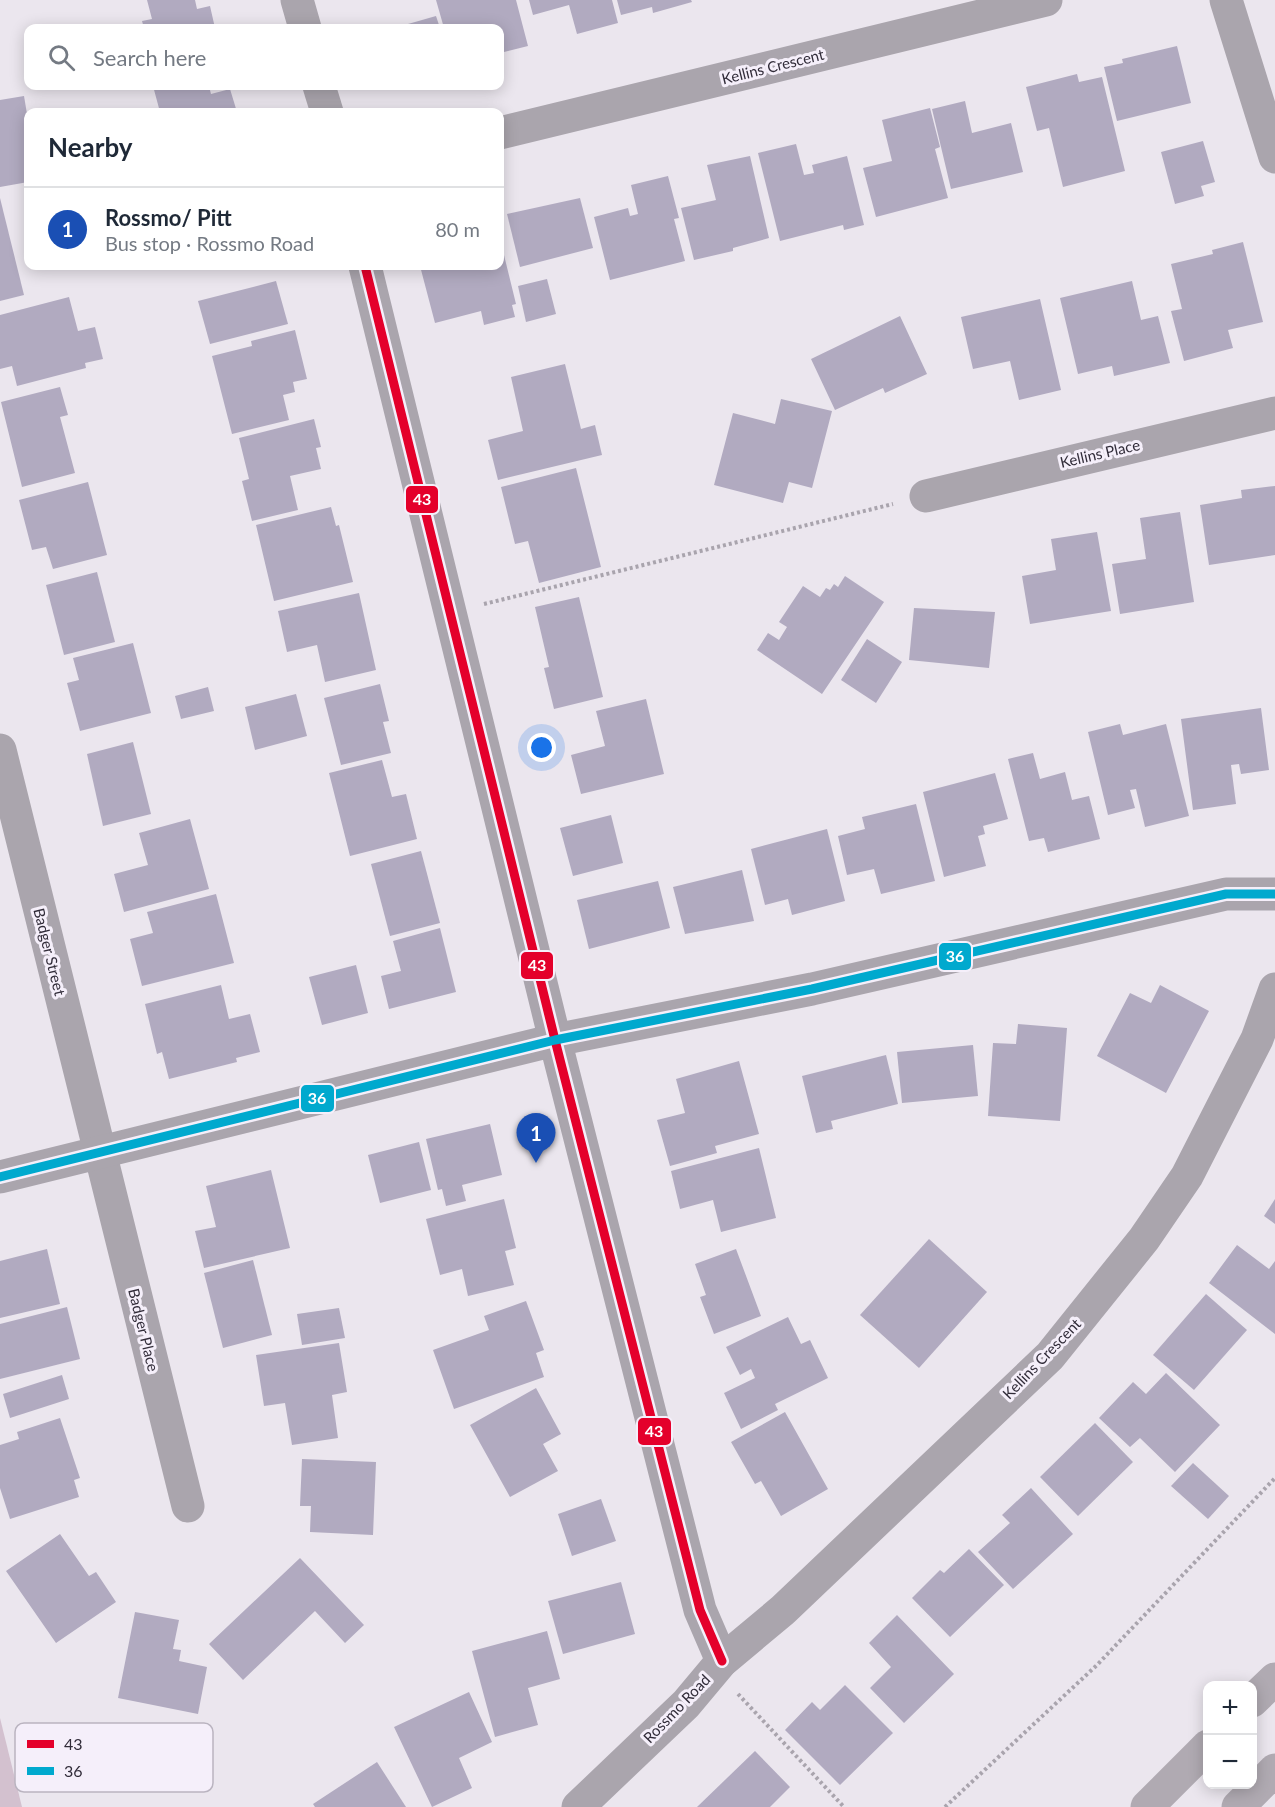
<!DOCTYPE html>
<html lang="en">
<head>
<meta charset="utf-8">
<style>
  body { margin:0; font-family:Lato,sans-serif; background:#f2f2f3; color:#1f2937 }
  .controls { position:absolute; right:18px; bottom:18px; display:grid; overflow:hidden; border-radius:12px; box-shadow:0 3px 15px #0003 }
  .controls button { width:54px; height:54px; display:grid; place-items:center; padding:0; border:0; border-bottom:2px solid #e0e1e3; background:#fff; color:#1f2937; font:30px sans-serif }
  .you { position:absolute; left:542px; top:748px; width:21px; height:21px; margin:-15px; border:4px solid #fff; border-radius:50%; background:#1a73e8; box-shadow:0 0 0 9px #1a73e833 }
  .badge { display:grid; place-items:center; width:39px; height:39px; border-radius:50%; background:#726d78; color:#fff; font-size:20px; font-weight:700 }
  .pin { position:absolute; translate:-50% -50px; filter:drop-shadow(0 2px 3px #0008) }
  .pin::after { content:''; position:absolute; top:32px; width:21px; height:18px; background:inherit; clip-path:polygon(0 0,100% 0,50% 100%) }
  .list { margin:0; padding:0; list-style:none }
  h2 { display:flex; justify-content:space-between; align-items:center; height:78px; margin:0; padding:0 24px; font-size:26px }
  h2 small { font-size:20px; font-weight:400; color:#747a83 }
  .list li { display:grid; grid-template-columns:39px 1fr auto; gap:18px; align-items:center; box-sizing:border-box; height:84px; padding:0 24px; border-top:2px solid #e0e1e3 }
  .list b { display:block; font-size:22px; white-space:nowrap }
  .list p { margin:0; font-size:20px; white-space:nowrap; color:#747a83 }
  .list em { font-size:20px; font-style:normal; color:#747a83 }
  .icon { flex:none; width:33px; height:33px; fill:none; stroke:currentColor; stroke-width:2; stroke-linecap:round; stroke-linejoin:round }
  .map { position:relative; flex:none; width:1275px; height:1807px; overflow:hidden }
  .search { position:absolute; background:#fff; box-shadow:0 3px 15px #0003; left:24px; top:24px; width:480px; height:66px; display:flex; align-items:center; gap:15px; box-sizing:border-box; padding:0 21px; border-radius:12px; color:#747a83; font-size:22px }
  .panel { position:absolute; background:#fff; box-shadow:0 3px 15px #0003; left:24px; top:108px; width:480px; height:162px; border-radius:12px }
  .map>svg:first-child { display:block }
</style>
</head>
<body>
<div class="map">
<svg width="1275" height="1807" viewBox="0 0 1275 1807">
  <rect width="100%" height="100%" fill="#ebe6ee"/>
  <path fill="#d3c1cf" d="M 0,1718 L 22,1807 L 0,1807 Z"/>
  <g fill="#b1aac0">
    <path d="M 147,0 L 195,0 L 197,9 L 210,6 L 215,28 L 144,28 L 142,21 L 152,19 Z"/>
    <path d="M 436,0 L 516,0 L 528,46 L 500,53 L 500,28 L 444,28 Z"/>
    <path d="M 529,0 L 612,0 L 618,23 L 577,34 L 569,5 L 533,15 Z"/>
    <path d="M 617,0 L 691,0 L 692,2 L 653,13 L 652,7 L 621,15 Z"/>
    <path d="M 436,16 L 440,28 L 394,28 Z"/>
    <path d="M 1177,46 L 1191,103 L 1117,121 L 1104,67 L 1123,63 L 1122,59 Z"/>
    <path d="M 1077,74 L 1079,82 L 1102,77 L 1125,171 L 1063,187 L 1049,128 L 1037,131 L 1026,87 Z"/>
    <path d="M 153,86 L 209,86 L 211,94 L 230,89 L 237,112 L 160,112 Z"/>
    <path d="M 24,96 L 28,120 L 28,182 L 0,187 L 0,100 Z"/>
    <path d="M 965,101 L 972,133 L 1011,123 L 1023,172 L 951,189 L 932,109 Z"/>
    <path d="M 930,108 L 940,147 L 935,149 L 948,198 L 876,217 L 863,168 L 892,161 L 882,120 Z"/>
    <path d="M 1203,141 L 1215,182 L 1201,186 L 1204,196 L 1175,204 L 1161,152 Z"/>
    <path d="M 796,144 L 804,175 L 814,173 L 812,165 L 847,156 L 864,225 L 844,230 L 843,225 L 780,241 L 758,153 Z"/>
    <path d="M 750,156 L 769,238 L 733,248 L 733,251 L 694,260 L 681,208 L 716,200 L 707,165 Z"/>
    <path d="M 668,176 L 679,218 L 674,219 L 685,261 L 610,280 L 594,217 L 628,208 L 630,216 L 638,214 L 631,185 Z"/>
    <path d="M 0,198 L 24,295 L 0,301 Z"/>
    <path d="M 580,198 L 593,248 L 520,267 L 507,214 Z"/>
    <path d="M 1243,242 L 1263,322 L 1228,330 L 1233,348 L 1184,361 L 1171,311 L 1182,309 L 1171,264 L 1213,254 L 1212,250 Z"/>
    <path d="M 504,255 L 516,304 L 512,305 L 515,317 L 484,325 L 481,311 L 435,323 L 420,266 L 500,266 L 500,256 Z"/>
    <path d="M 547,279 L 556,314 L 526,322 L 518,286 Z"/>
    <path d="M 276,281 L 288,324 L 210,344 L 198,301 Z"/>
    <path d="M 1132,281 L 1141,320 L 1158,316 L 1170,363 L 1114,376 L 1112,366 L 1078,374 L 1060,298 Z"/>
    <path d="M 69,297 L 78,331 L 95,327 L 103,359 L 85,363 L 86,368 L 17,386 L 12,366 L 0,369 L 0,315 Z"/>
    <path d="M 1040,299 L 1061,390 L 1019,400 L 1010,361 L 973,369 L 961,317 Z"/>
    <path d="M 900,316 L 927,374 L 885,393 L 883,388 L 835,410 L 811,359 Z"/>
    <path d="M 295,330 L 307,379 L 293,382 L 295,392 L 283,395 L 289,420 L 232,434 L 212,356 L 252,346 L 251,341 Z"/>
    <path d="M 565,364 L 581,429 L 595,425 L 602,455 L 498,480 L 488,440 L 523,431 L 511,377 Z"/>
    <path d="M 60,387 L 68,415 L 60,417 L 75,473 L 22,487 L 1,402 Z"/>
    <path d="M 781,399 L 832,411 L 812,488 L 789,482 L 783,503 L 714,485 L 733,413 L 775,424 Z"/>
    <path d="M 314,419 L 321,447 L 316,448 L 321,469 L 290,476 L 298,510 L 252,521 L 242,481 L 249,479 L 239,438 Z"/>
    <path d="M 576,468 L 601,567 L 539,583 L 528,541 L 515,544 L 501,487 Z"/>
    <path d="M 88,482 L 107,555 L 53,569 L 46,547 L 32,550 L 19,500 Z"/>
    <path d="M 1275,486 L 1275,555 L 1209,565 L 1200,505 L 1242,498 L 1241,490 Z"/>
    <path d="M 331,507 L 336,526 L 339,525 L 353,582 L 274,601 L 256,525 Z"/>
    <path d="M 1180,512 L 1194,602 L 1120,614 L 1112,564 L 1146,559 L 1140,518 Z"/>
    <path d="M 1097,532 L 1111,611 L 1030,624 L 1022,576 L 1056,570 L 1051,539 Z"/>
    <path d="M 97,572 L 115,642 L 64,655 L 46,585 Z"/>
    <path d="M 845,576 L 884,602 L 822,694 L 757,650 L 768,633 L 779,640 L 787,627 L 779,622 L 803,586 L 820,597 L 826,588 L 830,590 L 834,584 L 838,587 Z"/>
    <path d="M 359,593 L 376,670 L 325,682 L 317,645 L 287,652 L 278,611 Z"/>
    <path d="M 579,597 L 603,697 L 554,709 L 544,668 L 549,667 L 535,607 Z"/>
    <path d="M 914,608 L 995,612 L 989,668 L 909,660 Z"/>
    <path d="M 867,639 L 902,662 L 876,703 L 841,680 Z"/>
    <path d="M 133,643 L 151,713 L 80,731 L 67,683 L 79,680 L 73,658 Z"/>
    <path d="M 380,684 L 389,721 L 383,722 L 391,753 L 341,765 L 324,698 Z"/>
    <path d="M 208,687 L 214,711 L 181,719 L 175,696 Z"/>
    <path d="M 296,694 L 307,736 L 255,750 L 245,707 Z"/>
    <path d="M 646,699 L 664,774 L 581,794 L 571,755 L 605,746 L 596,711 Z"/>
    <path d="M 1261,708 L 1269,770 L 1241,774 L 1239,764 L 1231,765 L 1236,804 L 1193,810 L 1181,719 Z"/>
    <path d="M 1120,724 L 1123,735 L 1166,724 L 1189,816 L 1145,827 L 1136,789 L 1130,790 L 1135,808 L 1108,815 L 1088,732 Z"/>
    <path d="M 133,742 L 151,814 L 103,826 L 87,754 Z"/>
    <path d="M 1033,753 L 1040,779 L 1065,772 L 1072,800 L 1089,796 L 1100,839 L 1048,852 L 1044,838 L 1029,841 L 1008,759 Z"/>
    <path d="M 382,760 L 392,797 L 406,794 L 417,839 L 350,856 L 329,773 Z"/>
    <path d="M 995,773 L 1008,819 L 983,826 L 985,834 L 978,836 L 986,866 L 944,877 L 923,792 Z"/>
    <path d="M 916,804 L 935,881 L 881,894 L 874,869 L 847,875 L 838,836 L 865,829 L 862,817 Z"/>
    <path d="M 611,815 L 623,863 L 573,876 L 560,828 Z"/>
    <path d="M 190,819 L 209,889 L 124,912 L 114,874 L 148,865 L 139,833 Z"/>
    <path d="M 827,829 L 845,901 L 792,915 L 788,899 L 765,905 L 751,849 Z"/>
    <path d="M 421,851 L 440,923 L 390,936 L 371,864 Z"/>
    <path d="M 742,870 L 754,921 L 685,934 L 673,887 Z"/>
    <path d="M 658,881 L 670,928 L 589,949 L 577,900 Z"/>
    <path d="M 216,894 L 234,963 L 142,986 L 130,939 L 153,933 L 147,912 Z"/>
    <path d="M 440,928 L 456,992 L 389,1009 L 381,976 L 401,971 L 393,941 Z"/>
    <path d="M 356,965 L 368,1013 L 322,1025 L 309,977 Z"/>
    <path d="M 221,985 L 229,1019 L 250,1014 L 260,1052 L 236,1058 L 237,1062 L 169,1079 L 162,1052 L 157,1054 L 145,1004 Z"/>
    <path d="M 1160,985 L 1209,1011 L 1166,1093 L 1097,1056 L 1130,993 L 1151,1003 Z"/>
    <path d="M 1018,1024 L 1067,1028 L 1060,1121 L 988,1116 L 993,1043 L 1016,1044 Z"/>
    <path d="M 973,1045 L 978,1096 L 902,1103 L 897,1052 Z"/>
    <path d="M 886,1055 L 898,1104 L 831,1121 L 833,1129 L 816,1133 L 802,1076 Z"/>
    <path d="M 739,1061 L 759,1134 L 715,1146 L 717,1153 L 670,1166 L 657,1120 L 685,1113 L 676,1079 Z"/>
    <path d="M 490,1124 L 502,1175 L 462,1185 L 466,1201 L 446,1206 L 442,1189 L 438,1190 L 426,1139 Z"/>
    <path d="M 419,1142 L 431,1190 L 380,1203 L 368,1155 Z"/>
    <path d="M 759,1148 L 776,1218 L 721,1232 L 713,1200 L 680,1209 L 671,1171 Z"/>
    <path d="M 271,1170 L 290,1248 L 204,1268 L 195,1231 L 216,1227 L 206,1186 Z"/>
    <path d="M 504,1199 L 516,1248 L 505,1251 L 514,1285 L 468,1296 L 462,1269 L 440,1275 L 426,1219 Z"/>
    <path d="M 1275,1199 L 1275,1224 L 1264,1216 Z"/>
    <path d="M 929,1239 L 987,1292 L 919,1368 L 860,1315 Z"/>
    <path d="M 1237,1245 L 1269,1269 L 1275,1261 L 1275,1334 L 1209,1283 Z"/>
    <path d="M 47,1249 L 60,1304 L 0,1318 L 0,1261 Z"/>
    <path d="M 736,1249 L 761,1316 L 714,1334 L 700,1297 L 706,1295 L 695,1264 Z"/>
    <path d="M 253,1260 L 272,1335 L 223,1348 L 204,1273 Z"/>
    <path d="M 1206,1294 L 1247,1330 L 1194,1390 L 1153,1355 Z"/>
    <path d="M 526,1301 L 544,1350 L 536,1353 L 544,1377 L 454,1409 L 433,1350 L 489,1330 L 484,1316 Z"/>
    <path d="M 67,1307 L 80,1359 L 0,1379 L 0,1324 Z"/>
    <path d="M 339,1308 L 345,1338 L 302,1345 L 297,1314 Z"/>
    <path d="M 788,1317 L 801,1344 L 810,1340 L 828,1378 L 775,1404 L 778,1410 L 741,1429 L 724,1393 L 755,1378 L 751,1369 L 740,1375 L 726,1347 Z"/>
    <path d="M 339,1343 L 347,1392 L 332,1395 L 338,1438 L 292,1445 L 285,1403 L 264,1406 L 256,1355 Z"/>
    <path d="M 1166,1373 L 1220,1425 L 1175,1472 L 1140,1438 L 1130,1447 L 1099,1418 L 1133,1382 L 1146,1394 Z"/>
    <path d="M 62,1375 L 69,1399 L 10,1418 L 3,1394 Z"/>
    <path d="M 536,1388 L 561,1434 L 543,1444 L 558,1471 L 510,1497 L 470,1425 Z"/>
    <path d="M 785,1412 L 828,1489 L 781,1516 L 761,1481 L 755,1484 L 731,1442 Z"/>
    <path d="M 60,1418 L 80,1478 L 74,1480 L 79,1497 L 10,1519 L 0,1488 L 0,1445 L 19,1439 L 17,1432 Z"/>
    <path d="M 1095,1423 L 1133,1462 L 1078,1516 L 1040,1477 Z"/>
    <path d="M 302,1459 L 376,1462 L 373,1535 L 310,1532 L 311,1506 L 300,1506 Z"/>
    <path d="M 1193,1463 L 1229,1496 L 1208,1519 L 1171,1486 Z"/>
    <path d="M 1031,1488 L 1073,1534 L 1013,1589 L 978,1552 L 1010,1523 L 1002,1515 Z"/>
    <path d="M 601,1499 L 616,1541 L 572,1556 L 558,1514 Z"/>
    <path d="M 60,1534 L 89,1576 L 96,1572 L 116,1602 L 56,1643 L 6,1571 Z"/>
    <path d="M 969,1549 L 1004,1585 L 950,1637 L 912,1598 L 940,1570 L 944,1573 Z"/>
    <path d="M 300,1558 L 364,1625 L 345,1643 L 315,1611 L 243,1680 L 209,1644 Z"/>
    <path d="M 621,1582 L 635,1634 L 563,1654 L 548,1601 Z"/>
    <path d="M 135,1612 L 179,1620 L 173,1649 L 181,1650 L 179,1661 L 207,1667 L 198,1714 L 118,1698 Z"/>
    <path d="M 897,1615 L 954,1674 L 904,1723 L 870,1688 L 891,1667 L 869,1643 Z"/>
    <path d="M 547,1631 L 560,1679 L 528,1688 L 538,1725 L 495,1737 L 472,1651 Z"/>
    <path d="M 845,1685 L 893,1733 L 840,1785 L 785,1730 L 812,1702 L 820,1710 Z"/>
    <path d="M 469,1692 L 492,1742 L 459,1758 L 472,1788 L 432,1807 L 394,1727 Z"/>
    <path d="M 755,1751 L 790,1787 L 770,1807 L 697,1807 Z"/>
    <path d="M 377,1762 L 406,1807 L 315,1807 L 313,1804 Z"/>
  </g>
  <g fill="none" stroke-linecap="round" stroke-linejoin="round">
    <g stroke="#a9a4ad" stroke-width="4" stroke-dasharray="3 3" stroke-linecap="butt">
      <path d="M 484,604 L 893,504"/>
      <path d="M 738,1694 L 844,1807"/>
      <path d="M 945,1807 L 1097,1665 L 1275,1478"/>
    </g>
    <g stroke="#aaa5ad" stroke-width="33">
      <path d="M 297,0 L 305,28"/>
      <path d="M 1226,0 L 1275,157"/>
      <path d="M 319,86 L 327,112"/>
      <path d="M 500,133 L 1046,0"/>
      <path d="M 365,266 L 555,1040 L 700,1610 L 722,1661"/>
      <path d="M 926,496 L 1275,413"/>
      <path d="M 0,750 L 188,1506"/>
      <path d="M 0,1177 L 555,1040 L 812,989 L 1226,894 L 1275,894"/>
      <path d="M 578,1807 L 686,1704 L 722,1661 L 783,1610 L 1050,1356 L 1144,1239 L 1187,1176 L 1257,1039 L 1275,989"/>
    </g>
    <g stroke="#b0aab2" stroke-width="33">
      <path d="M 1252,1701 L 1275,1679"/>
      <path d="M 1147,1807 L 1208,1746"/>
      <path d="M 1238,1807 L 1275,1770"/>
    </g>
    <defs>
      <path id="bus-1" d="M 365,266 L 555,1040 L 700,1610 L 722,1661"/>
      <path id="bus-2" d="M 0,1177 L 555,1040 L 812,989 L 1226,894 L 1275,894"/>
    </defs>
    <use href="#bus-1" stroke="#f5effa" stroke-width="14"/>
    <use href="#bus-2" stroke="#f5effa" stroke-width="14"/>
    <use href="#bus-1" stroke="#e4002b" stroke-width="9"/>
    <use href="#bus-2" stroke="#00a9ce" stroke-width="9"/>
  </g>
  <g text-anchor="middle" stroke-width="6" stroke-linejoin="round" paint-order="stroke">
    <g font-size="15" fill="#312c39" stroke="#f5effa">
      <text transform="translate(773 67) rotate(-14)" y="5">Kellins Crescent</text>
      <text transform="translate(1100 454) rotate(-13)" y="5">Kellins Place</text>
      <text transform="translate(49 952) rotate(76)" y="5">Badger Street</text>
      <text transform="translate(143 1330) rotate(76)" y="5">Badger Place</text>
      <text transform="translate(1042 1359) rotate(-46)" y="5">Kellins Crescent</text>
      <text transform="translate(677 1709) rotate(-46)" y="5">Rossmo Road</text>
    </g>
  </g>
  <rect x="15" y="1723" width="198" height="69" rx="9" fill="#f5effa" stroke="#bab4c0" stroke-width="1.5"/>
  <rect x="27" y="1740" width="27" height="8" fill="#e4002b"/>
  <rect x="27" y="1767" width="27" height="8" fill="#00a9ce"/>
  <g font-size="16" fill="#312c39">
    <text x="64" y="1750">43</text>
    <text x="64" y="1777">36</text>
  </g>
  <g stroke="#f5effa" stroke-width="2">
    <rect x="405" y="485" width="34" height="29" rx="6" fill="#e4002b"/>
    <rect x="938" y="942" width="34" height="29" rx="6" fill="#00a9ce"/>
    <rect x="520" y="951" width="34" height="29" rx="6" fill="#e4002b"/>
    <rect x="300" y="1084" width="35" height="29" rx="6" fill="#00a9ce"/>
    <rect x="637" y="1417" width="35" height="29" rx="6" fill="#e4002b"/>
  </g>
  <g font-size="16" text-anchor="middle" font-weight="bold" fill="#fff">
    <text x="422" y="505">43</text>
    <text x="955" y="962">36</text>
    <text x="537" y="971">43</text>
    <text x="317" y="1104">36</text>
    <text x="654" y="1437">43</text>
  </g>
</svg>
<div class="controls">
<button>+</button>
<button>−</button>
</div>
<div class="you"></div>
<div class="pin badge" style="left:536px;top:1163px;background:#1a4fb4">1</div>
<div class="search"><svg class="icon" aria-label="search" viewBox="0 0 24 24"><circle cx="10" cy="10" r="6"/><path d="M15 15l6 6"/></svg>Search here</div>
<section class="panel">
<h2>Nearby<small></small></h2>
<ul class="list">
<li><span class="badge" style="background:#1a4fb4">1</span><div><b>Rossmo/ Pitt</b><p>Bus stop · Rossmo Road</p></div><em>80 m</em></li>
</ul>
</section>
</div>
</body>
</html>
